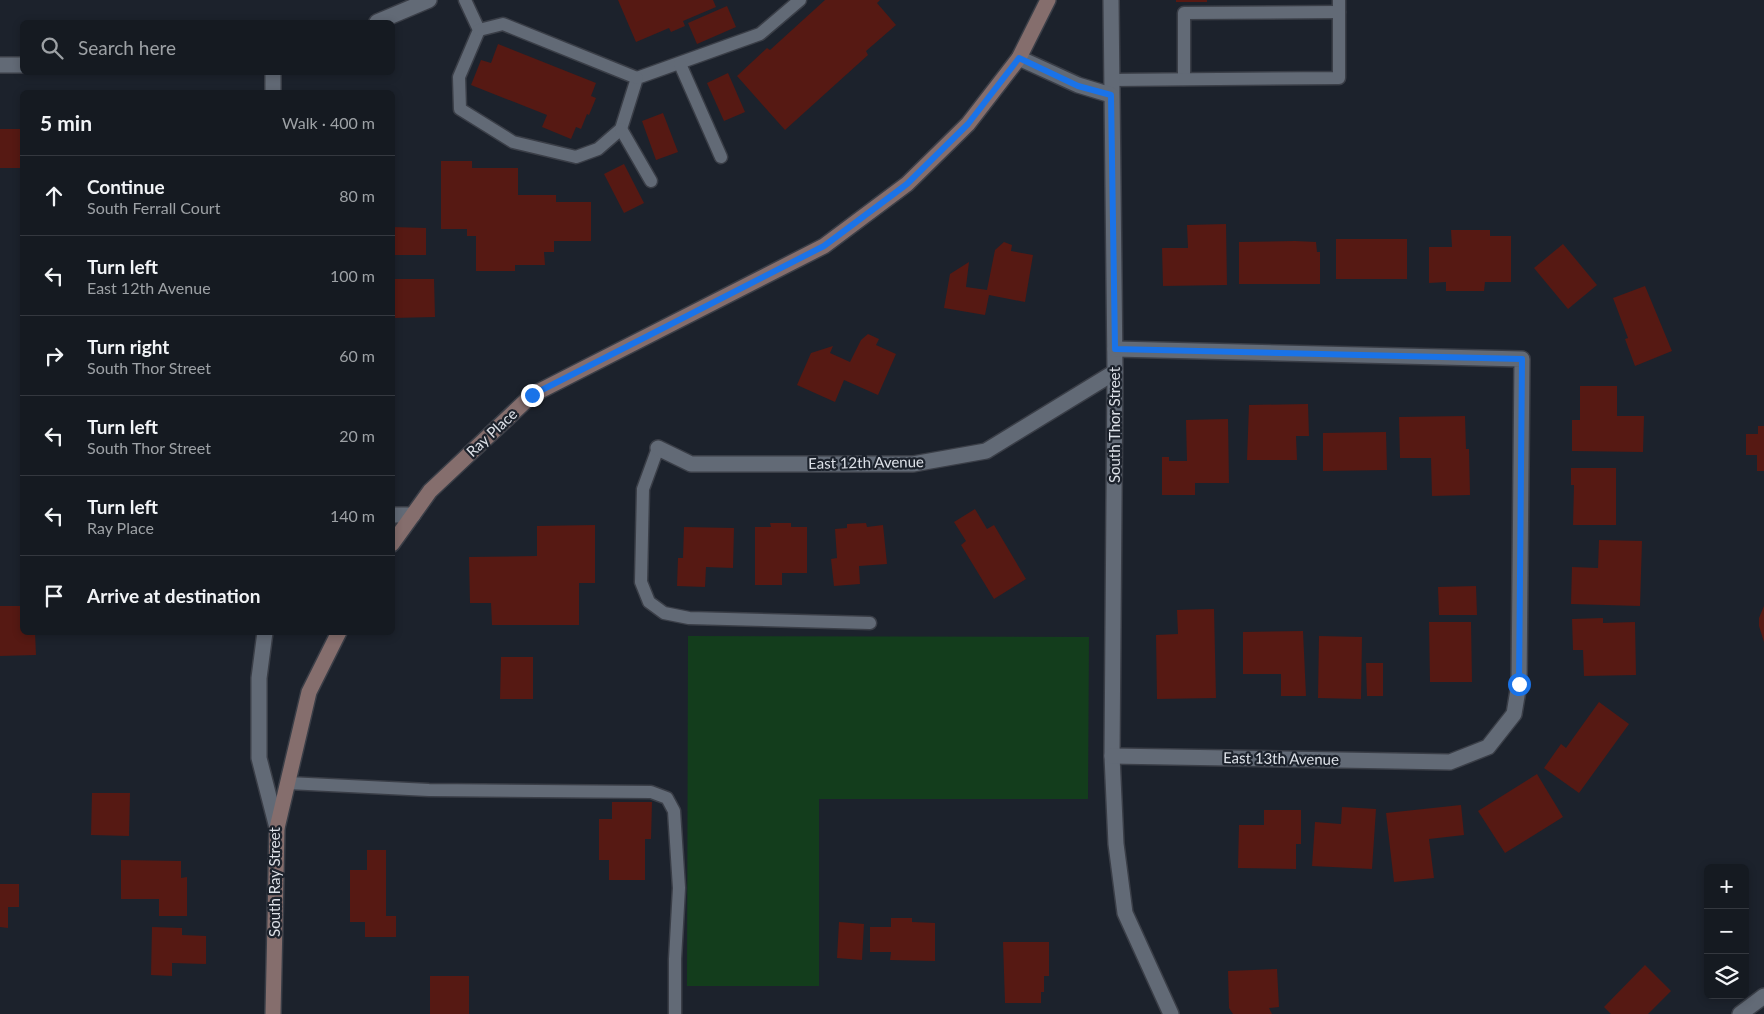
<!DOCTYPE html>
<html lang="en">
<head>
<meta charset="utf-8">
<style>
  body { margin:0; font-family:Lato,sans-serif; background:#22272e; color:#f1f3f6 }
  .controls { position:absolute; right:15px; bottom:15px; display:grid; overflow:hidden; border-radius:8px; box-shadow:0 2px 8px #0003 }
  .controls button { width:45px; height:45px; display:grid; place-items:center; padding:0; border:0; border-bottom:1px solid #34383f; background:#151a21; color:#f1f3f6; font:25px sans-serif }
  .stop { position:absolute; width:15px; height:15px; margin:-11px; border:4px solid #1a73e8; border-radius:50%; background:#fff }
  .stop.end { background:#1a73e8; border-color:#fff; box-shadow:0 1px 5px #0008 }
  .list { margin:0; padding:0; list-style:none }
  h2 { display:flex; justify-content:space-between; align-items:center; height:65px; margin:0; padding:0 20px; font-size:21px }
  h2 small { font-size:16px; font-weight:400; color:#9da1a5 }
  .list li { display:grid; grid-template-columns:32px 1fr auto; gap:15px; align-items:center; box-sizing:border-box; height:80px; padding:0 20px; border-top:1px solid #34383f }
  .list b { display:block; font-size:19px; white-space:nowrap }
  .list p { margin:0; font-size:16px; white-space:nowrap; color:#9da1a5 }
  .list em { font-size:16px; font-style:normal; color:#9da1a5 }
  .icon { flex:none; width:28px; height:28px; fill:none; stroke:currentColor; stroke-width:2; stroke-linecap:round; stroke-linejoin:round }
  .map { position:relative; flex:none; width:1764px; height:1014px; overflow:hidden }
  .search { position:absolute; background:#151a21; box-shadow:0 2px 8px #0003; left:20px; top:20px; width:375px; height:55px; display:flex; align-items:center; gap:12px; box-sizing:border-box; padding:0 18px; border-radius:8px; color:#9da1a5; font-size:19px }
  .panel { position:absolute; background:#151a21; box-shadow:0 2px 8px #0003; left:20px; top:90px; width:375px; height:545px; border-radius:8px }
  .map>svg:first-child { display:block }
</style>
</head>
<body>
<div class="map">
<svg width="1764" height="1014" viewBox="0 0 1764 1014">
  <rect width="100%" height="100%" fill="#1c222c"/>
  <path fill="#133d1c" d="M 688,636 L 1089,637 L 1088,799 L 819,799 L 819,986 L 687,986 Z"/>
  <g fill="#561913">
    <path d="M 618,0 L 713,0 L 716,7 L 683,21 L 685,26 L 671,32 L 669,28 L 636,42 Z"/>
    <path d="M 825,0 L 880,0 L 877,3 L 896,25 L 866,51 L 868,55 L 785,130 L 737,76 L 767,48 L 770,50 Z"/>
    <rect x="1176" y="0" width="31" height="2"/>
    <path d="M 727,6 L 736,27 L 697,44 L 688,23 Z"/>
    <path d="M 498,44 L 596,83 L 591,96 L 596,98 L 589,115 L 587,114 L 581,129 L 576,127 L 571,139 L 542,127 L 547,115 L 471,85 L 481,60 L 491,63 Z"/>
    <path d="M 728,73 L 745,112 L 724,121 L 707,83 Z"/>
    <path d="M 663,113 L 678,152 L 656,160 L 642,121 Z"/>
    <rect x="0" y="129" width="22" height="39"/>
    <path d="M 441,161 L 472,161 L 472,168 L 518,168 L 518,195 L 556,195 L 556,202 L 591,202 L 591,241 L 554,241 L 554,252 L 544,252 L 545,265 L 515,265 L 515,271 L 476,271 L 476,236 L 467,236 L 467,229 L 441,229 Z"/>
    <path d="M 624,164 L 644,203 L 624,213 L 604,174 Z"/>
    <path d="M 1226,224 L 1227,285 L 1163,286 L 1162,248 L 1188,248 L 1187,225 Z"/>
    <path d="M 392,227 L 426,228 L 426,255 L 392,255 Z"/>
    <path d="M 1451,230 L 1490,230 L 1490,236 L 1511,236 L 1511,282 L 1485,282 L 1484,291 L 1446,291 L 1446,282 L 1429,283 L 1429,247 L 1452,247 Z"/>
    <rect x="1336" y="239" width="71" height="40"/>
    <path d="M 1295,241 L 1316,242 L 1317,252 L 1320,252 L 1320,284 L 1239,284 L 1239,242 Z"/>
    <path d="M 1004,242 L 1012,245 L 1011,251 L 1033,255 L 1025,302 L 989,295 L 985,315 L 944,308 L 950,274 L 969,262 L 966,287 L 987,290 L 995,250 Z"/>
    <path d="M 1563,244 L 1597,285 L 1568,309 L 1534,268 Z"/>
    <path d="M 392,279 L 434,279 L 435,317 L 392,318 Z"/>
    <path d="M 1645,286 L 1672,351 L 1635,366 L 1625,339 L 1628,338 L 1613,298 Z"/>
    <path d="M 868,334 L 879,339 L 876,345 L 896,354 L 878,395 L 844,380 L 835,402 L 797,385 L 811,353 L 833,346 L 830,353 L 850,362 L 861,340 Z"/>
    <path d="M 1580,386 L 1617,386 L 1617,416 L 1644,416 L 1643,452 L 1572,451 L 1572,420 L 1580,420 Z"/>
    <path d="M 1308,404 L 1309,436 L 1296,436 L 1297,460 L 1247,460 L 1249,405 Z"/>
    <path d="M 1465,416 L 1466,449 L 1469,449 L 1470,495 L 1432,496 L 1431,458 L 1400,458 L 1399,417 Z"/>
    <path d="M 1228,419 L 1229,483 L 1195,483 L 1195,495 L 1162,495 L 1162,457 L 1169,457 L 1169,461 L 1187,461 L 1186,420 Z"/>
    <path d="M 1758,426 L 1764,426 L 1764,471 L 1757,471 L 1757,455 L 1746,455 L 1746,434 L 1758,434 Z"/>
    <path d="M 1386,432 L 1387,470 L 1323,471 L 1323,433 Z"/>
    <path d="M 1571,468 L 1616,468 L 1616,525 L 1573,525 L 1574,485 L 1571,485 Z"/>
    <path d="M 975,509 L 987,529 L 994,525 L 1026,579 L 994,599 L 961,545 L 966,541 L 954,522 Z"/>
    <path d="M 770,523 L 791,523 L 791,527 L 807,527 L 807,573 L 782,573 L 782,585 L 755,585 L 755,527 L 771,527 Z"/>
    <path d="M 866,523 L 867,527 L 883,525 L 887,564 L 859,566 L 860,584 L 834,586 L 831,559 L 837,558 L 835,529 L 847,528 L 847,524 Z"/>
    <path d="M 595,525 L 595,583 L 579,583 L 579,625 L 492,625 L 491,603 L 470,603 L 469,557 L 537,556 L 537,526 Z"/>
    <path d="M 684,527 L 734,528 L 733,568 L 706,567 L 705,587 L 677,586 L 678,558 L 683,558 Z"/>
    <path d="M 1599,540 L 1642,541 L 1640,606 L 1571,604 L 1572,567 L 1598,568 Z"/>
    <path d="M 1476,586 L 1477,615 L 1439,615 L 1438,587 Z"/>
    <path d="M 0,606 L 22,606 L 22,632 L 35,632 L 36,655 L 0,656 Z"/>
    <path d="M 1764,606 L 1764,642 L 1759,626 L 1759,618 Z"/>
    <path d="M 1214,609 L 1216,698 L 1157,699 L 1156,635 L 1178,634 L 1177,610 Z"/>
    <path d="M 1603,618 L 1603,623 L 1635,622 L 1636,675 L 1584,676 L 1583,650 L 1573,650 L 1572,619 Z"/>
    <path d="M 1429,622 L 1471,622 L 1472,682 L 1430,682 Z"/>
    <path d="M 1303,631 L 1306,696 L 1281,696 L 1281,674 L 1243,674 L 1243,632 Z"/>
    <path d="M 1319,636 L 1362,637 L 1361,699 L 1318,698 Z"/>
    <path d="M 501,657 L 533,657 L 533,699 L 500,699 Z"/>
    <path d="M 1366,663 L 1383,663 L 1383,696 L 1367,696 Z"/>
    <path d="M 1599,702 L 1629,724 L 1579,793 L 1544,768 L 1561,744 L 1566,748 Z"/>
    <path d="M 1537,774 L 1563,817 L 1505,853 L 1478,811 Z"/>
    <path d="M 92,793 L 130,793 L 129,836 L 91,835 Z"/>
    <path d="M 612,802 L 652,802 L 651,839 L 645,839 L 645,880 L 609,880 L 609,860 L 599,860 L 599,819 L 612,819 Z"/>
    <path d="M 1461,805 L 1464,835 L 1429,839 L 1434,878 L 1394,882 L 1386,813 Z"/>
    <path d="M 1342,807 L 1376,809 L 1372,869 L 1312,866 L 1315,822 L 1341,824 Z"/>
    <path d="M 1264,810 L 1301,810 L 1301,844 L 1296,844 L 1296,869 L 1238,868 L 1239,825 L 1264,825 Z"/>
    <path d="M 367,850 L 386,850 L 386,916 L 396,916 L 396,937 L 365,937 L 365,922 L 350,922 L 350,870 L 367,870 Z"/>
    <path d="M 121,860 L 181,861 L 181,878 L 187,877 L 187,916 L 159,916 L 159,899 L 121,899 Z"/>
    <path d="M 0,884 L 19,884 L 19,907 L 8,907 L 8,928 L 0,927 Z"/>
    <path d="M 891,918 L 912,918 L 912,922 L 935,923 L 935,961 L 890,960 L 891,952 L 870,952 L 870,927 L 891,927 Z"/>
    <path d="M 839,922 L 864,924 L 862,960 L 837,958 Z"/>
    <path d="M 152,927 L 182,928 L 182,935 L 206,936 L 206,964 L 172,963 L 172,976 L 151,975 Z"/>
    <path d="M 1003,942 L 1049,942 L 1049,976 L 1044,976 L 1044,992 L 1041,992 L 1041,1003 L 1005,1003 Z"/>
    <path d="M 1645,965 L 1671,991 L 1648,1014 L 1611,1014 L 1604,1007 Z"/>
    <path d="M 1277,969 L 1279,1007 L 1269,1008 L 1272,1014 L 1233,1014 L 1229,1008 L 1228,971 Z"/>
    <rect x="430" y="976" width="39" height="38"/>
  </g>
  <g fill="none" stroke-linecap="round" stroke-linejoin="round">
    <defs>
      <g id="lane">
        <path d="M 465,0 L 479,30 L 459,77 L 460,109 L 513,142 L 576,157 L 598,149 L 621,129 L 637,78 L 760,34 L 800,0"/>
        <path d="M 479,30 L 503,24 L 637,78"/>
        <path d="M 680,64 L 721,157"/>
        <path d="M 1184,79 L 1184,13 L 1339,12"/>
        <path d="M 1111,80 L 1339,78 L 1339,0"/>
        <path d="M 621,129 L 651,181"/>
        <path d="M 658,448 L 643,489 L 641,582 L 649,602 L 664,613 L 689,618 L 870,623"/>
        <path d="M 288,783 L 429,790 L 651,792 L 667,798 L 674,811 L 679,888 L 675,959 L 675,1014"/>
      </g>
      <g id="street">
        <path d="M 1111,0 L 1115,372 L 1112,756 L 1116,844 L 1125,913 L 1171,1014"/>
        <path d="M 377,22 L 429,0"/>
        <path d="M 1019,58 L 1078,85 L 1111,95"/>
        <path d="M 0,65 L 22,65"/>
        <path d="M 273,92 L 273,72"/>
        <path d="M 658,448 L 691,464 L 913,464 L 986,451 L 1115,372"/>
        <path d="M 392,515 L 413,515"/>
        <path d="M 265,632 L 259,678 L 259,758 L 277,828"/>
        <path d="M 1112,756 L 1450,762 L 1488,747 L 1514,714 L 1519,684 L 1522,359 L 1115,349"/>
        <path d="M 1740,1014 L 1764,996"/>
      </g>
      <g id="secondary">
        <path d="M 392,544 L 430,491 L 532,395 L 824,246 L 907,184 L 968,124 L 1019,58 L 1048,0"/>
        <path d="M 273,1014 L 277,828 L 309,692 L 339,632"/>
      </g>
    </defs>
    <use href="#lane" stroke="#3a3e47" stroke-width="15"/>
    <use href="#street" stroke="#3a3e47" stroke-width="18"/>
    <use href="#secondary" stroke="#3a3e47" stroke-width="18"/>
    <use href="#lane" stroke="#626a76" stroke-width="12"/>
    <use href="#street" stroke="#626a76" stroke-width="15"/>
    <use href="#secondary" stroke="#856e6d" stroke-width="15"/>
  </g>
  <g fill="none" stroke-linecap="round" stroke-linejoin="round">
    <path stroke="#1a73e8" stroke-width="6" d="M 532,395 L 824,246 L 907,184 L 968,124 L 1019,58 L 1078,86 L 1111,95 L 1115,349 L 1522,359 L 1519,684"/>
  </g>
  <g text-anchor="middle" stroke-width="4.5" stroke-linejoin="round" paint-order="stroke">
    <g font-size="15" fill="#dde1e8" stroke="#1c222c">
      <text transform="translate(1115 425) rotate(-90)" y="5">South Thor Street</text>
      <text transform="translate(492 433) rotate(-43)" y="5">Ray Place</text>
      <text transform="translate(866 463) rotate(-1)" y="5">East 12th Avenue</text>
      <text transform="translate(1281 759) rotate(1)" y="5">East 13th Avenue</text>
      <text transform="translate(275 882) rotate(-90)" y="5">South Ray Street</text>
    </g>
  </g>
</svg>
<div class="controls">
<button>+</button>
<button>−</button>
<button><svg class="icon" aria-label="layers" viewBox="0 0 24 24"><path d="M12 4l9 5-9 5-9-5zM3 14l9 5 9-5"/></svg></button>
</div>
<div class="stop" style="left:1519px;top:684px"></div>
<div class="stop end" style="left:532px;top:395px"></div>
<div class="search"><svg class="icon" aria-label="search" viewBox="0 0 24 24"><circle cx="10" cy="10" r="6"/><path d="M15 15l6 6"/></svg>Search here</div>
<section class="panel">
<h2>5 min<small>Walk · 400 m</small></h2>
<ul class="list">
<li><svg class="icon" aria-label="ahead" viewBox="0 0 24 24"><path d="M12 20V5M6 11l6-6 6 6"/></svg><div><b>Continue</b><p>South Ferrall Court</p></div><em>80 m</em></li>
<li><svg class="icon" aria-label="left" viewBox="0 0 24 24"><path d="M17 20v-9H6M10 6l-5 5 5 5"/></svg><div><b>Turn left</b><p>East 12th Avenue</p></div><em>100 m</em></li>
<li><svg class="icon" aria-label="right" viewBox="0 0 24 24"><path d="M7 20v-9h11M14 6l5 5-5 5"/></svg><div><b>Turn right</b><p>South Thor Street</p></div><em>60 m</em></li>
<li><svg class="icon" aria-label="left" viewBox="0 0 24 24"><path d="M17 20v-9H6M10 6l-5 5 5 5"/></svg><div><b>Turn left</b><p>South Thor Street</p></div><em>20 m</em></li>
<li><svg class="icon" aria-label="left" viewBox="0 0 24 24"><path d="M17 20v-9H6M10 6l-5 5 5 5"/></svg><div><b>Turn left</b><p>Ray Place</p></div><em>140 m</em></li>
<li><svg class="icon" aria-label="arrive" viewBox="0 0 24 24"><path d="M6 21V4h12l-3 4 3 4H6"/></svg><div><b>Arrive at destination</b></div></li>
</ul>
</section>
</div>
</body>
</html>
